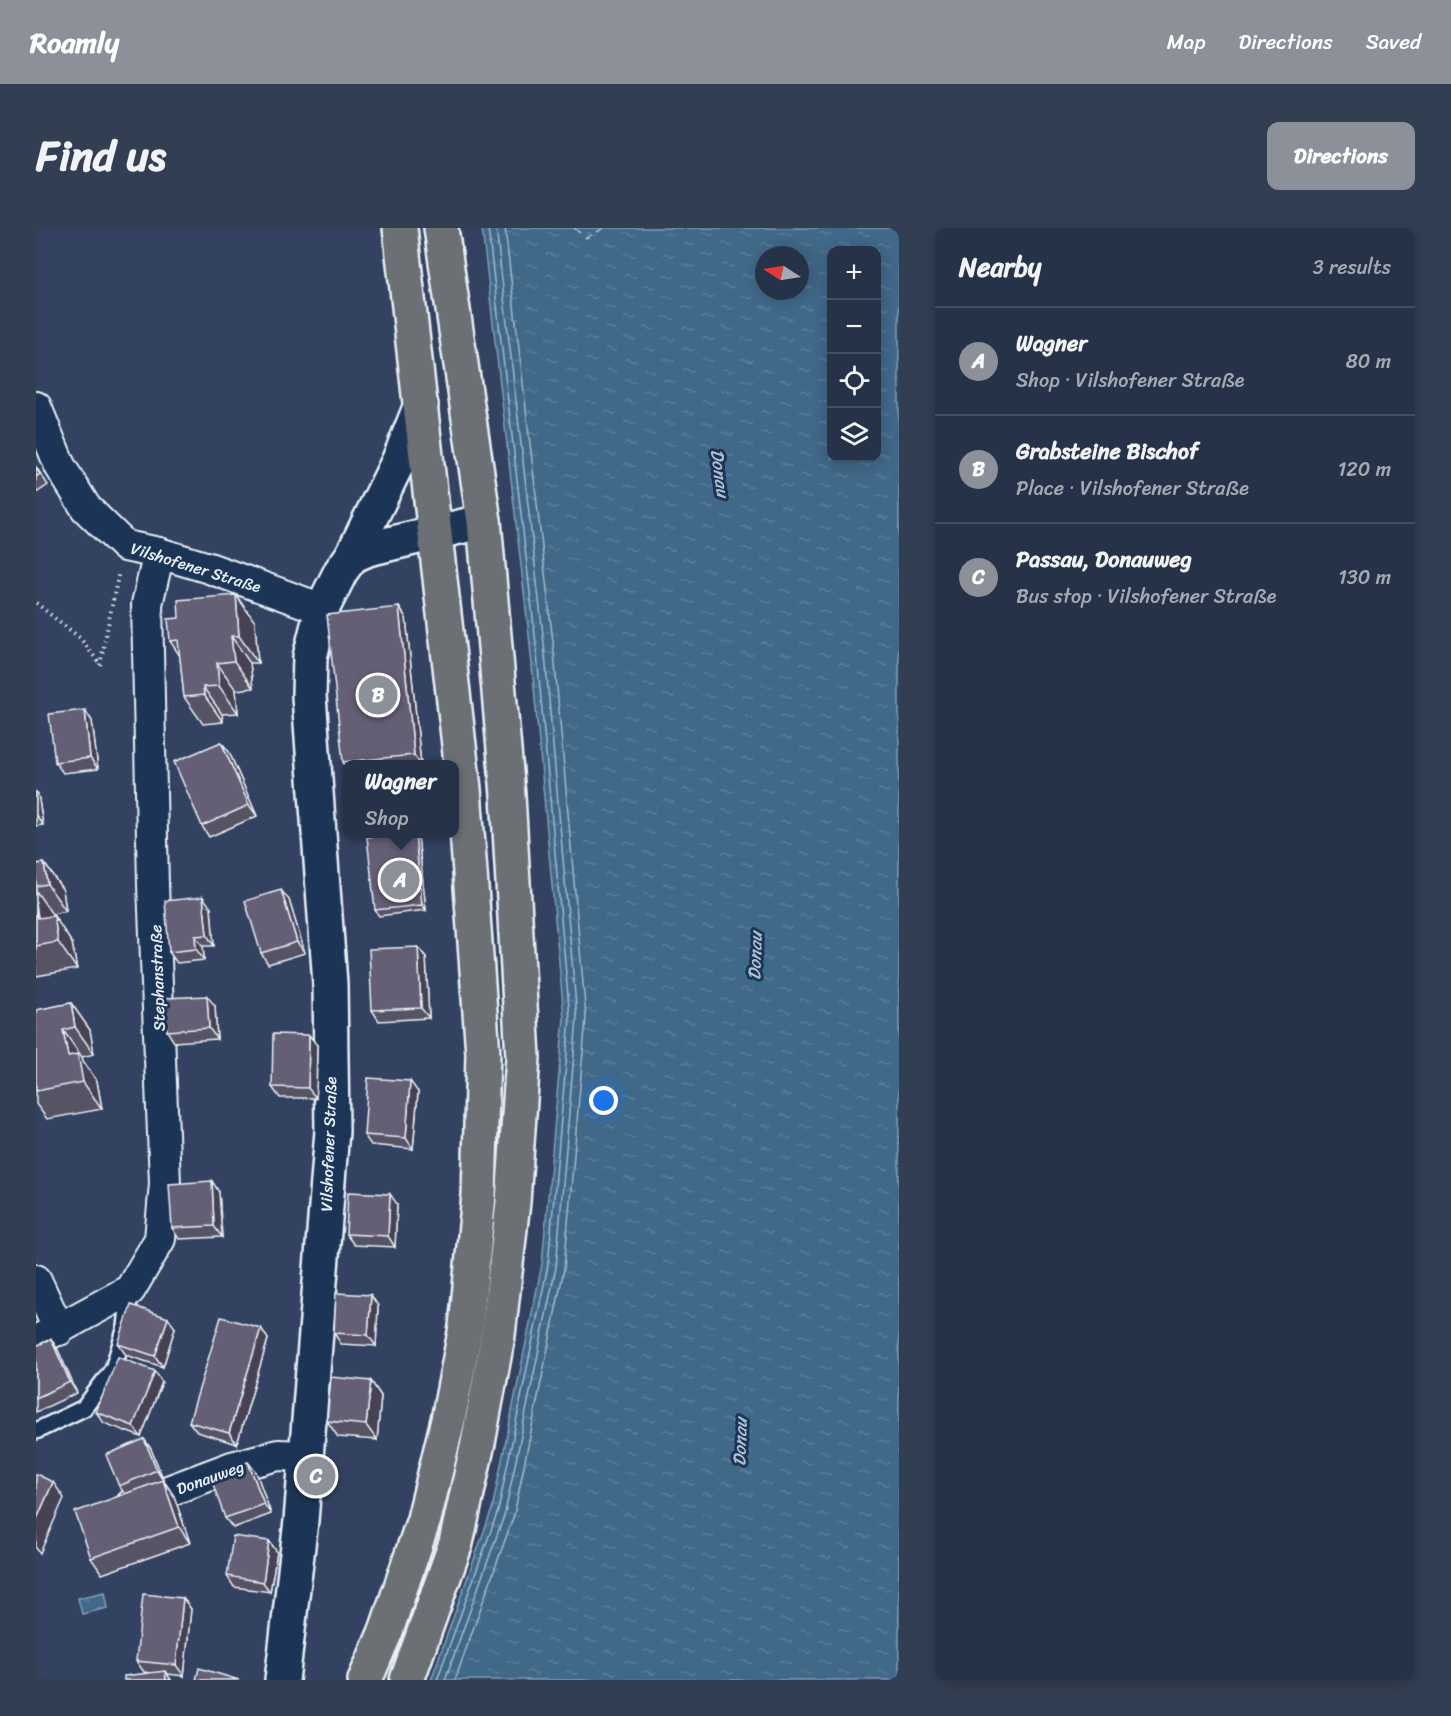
<!DOCTYPE html>
<html lang="en">
<head>
<meta charset="utf-8">
<style>
  body { margin:0; font-family:Sriracha,sans-serif; background:#323e52; color:#f1f3f6 }
  .controls { position:absolute; right:18px; top:18px; display:grid; overflow:hidden; border-radius:12px; box-shadow:0 3px 15px #0003 }
  .controls button { width:54px; height:54px; display:grid; place-items:center; padding:0; border:0; border-bottom:2px solid #424d60; background:#263248; color:#f1f3f6; font:30px sans-serif }
  .compass { position:absolute; left:719px; top:18px; width:54px; height:54px; border-radius:50%; background:#263248; box-shadow:0 3px 15px #0003; rotate:282deg }
  .you { position:absolute; left:568px; top:873px; width:21px; height:21px; margin:-15px; border:4px solid #fff; border-radius:50%; background:#1a73e8; box-shadow:0 0 0 9px #1a73e833 }
  .badge { display:grid; place-items:center; width:39px; height:39px; border-radius:50%; background:#8c9099; color:#fff; font-size:20px; font-weight:700 }
  .pin { position:absolute; translate:-50% -50%; border:3px solid #fff; box-shadow:0 2px 6px #0006 }
  .popup { position:absolute; left:306px; top:532px; width:117px; height:78px; box-sizing:border-box; display:grid; place-content:center; border-radius:12px; background:#263248; filter:drop-shadow(0 2px 4px #0005); font-size:20px; white-space:nowrap; color:#a4aab4 }
  .popup b { font-size:22px; color:#f1f3f6 }
  .popup::after { content:''; position:absolute; left:50%; top:100%; margin-left:-12px; border:12px solid transparent; border-top-color:#263248 }
  .list { margin:0; padding:0; list-style:none }
  h2 { display:flex; justify-content:space-between; align-items:center; height:78px; margin:0; padding:0 24px; font-size:26px }
  h2 small { font-size:20px; font-weight:400; color:#a4aab4 }
  .list li { display:grid; grid-template-columns:39px 1fr auto; gap:18px; align-items:center; box-sizing:border-box; height:108px; padding:0 24px; border-top:2px solid #424d60 }
  .list b { display:block; font-size:22px; white-space:nowrap }
  .list p { margin:0; font-size:20px; white-space:nowrap; color:#a4aab4 }
  .list em { font-size:20px; font-style:normal; color:#a4aab4 }
  .icon { flex:none; width:33px; height:33px; fill:none; stroke:currentColor; stroke-width:2; stroke-linecap:round; stroke-linejoin:round }
  .map { position:relative; flex:none; width:863px; height:1452px; overflow:hidden; border-radius:12px }
  header { display:flex; align-items:center; gap:36px; box-sizing:border-box; height:84px; padding:0 30px; background:#8c9099; color:#fff }
  header strong { font-size:28px }
  nav { display:flex; gap:33px; margin-inline-start:auto; font-size:21px }
  .intro { display:flex; align-items:center; justify-content:space-between; box-sizing:border-box; height:144px; padding:0 36px }
  h1 { margin:0; font-size:42px }
  .button { padding:15px 27px; border-radius:12px; background:#8c9099; color:#fff; font-size:21px; font-weight:700 }
  main { display:flex; gap:36px; padding:0 36px }
  aside { flex:1; background:#263248; border-radius:12px; box-shadow:0 3px 15px #0003 }
  .map>svg:first-child { display:block }
</style>
</head>
<body>
<header>
<strong>Roamly</strong>
<nav><a>Map</a><a>Directions</a><a>Saved</a></nav>
</header>
<div class="intro"><h1>Find us</h1><a class="button">Directions</a></div>
<main>
<div class="map">
<svg width="863" height="1452" viewBox="0 0 863 1452">
  <defs>
    <pattern id="water-ripples" width="26" height="14" patternUnits="userSpaceOnUse" patternTransform="scale(1.5)"><rect width="26" height="14" fill="#416889"/><path d="M2 4q2-2 4 0t4 0M15 11q2-2 4 0t4 0" fill="none" stroke="#5c7e9a"/></pattern>
  </defs>
  <rect width="100%" height="100%" fill="#334260"/>
  <filter id="ink" filterUnits="userSpaceOnUse"><feTurbulence type="fractalNoise" baseFrequency=".0167" numOctaves="2"/><feDisplacementMap in="SourceGraphic" scale="12" xChannelSelector="R" yChannelSelector="G"/><feConvolveMatrix kernelMatrix="1 2 1 2 8 2 1 2 1" color-interpolation-filters="sRGB"/></filter>
  <g filter="url(#ink)">
    <g fill="url(#water-ripples)" stroke="#849fb5" stroke-width="1.5" fill-rule="evenodd">
      <path d="M 446,0 L 863,0 L 863,1452 L 395,1452 L 456,1281 L 506,1036 L 528,789 L 494,416 ZM 796,22 L 840,22 L 840,230 L 796,230 ZM 728,27 L 764,27 L 764,63 L 728,63 Z"/>
      <path d="M 69,1364 L 72,1380 L 46,1386 L 42,1370 Z"/>
    </g>
    <g fill="none" stroke-linecap="round" stroke-linejoin="round">
      <g stroke="#a5bacc" stroke-width="1.5">
        <path d="M 401,1452 L 462,1283 L 512,1037 L 534,790 L 500,416 L 452,0"/>
        <path d="M 409,1452 L 469,1285 L 520,1039 L 541,790 L 508,415 L 460,0"/>
        <path d="M 419,1452 L 478,1287 L 528,1041 L 550,790 L 517,414 L 469,0"/>
      </g>
      <path stroke="#aec1d1" stroke-width="1.5" stroke-dasharray="8 6" stroke-linecap="butt" d="M 538,0 L 550,10 L 568,0"/>
      <defs>
        <path id="lane" d="M 0,1203 L 48,1180 L 77,1141 L 90,1099 L 94,1062"/>
        <g id="street">
          <path d="M 0,179 L 24,238 L 50,280 L 89,318 L 123,325 L 173,340 L 286,381"/>
          <path d="M 0,1052 L 23,1102"/>
          <path d="M 0,1113 L 94,1062 L 124,1011 L 129,955 L 117,657 L 111,376 L 123,325"/>
          <path d="M 95,1277 L 196,1239 L 242,1227 L 269,1228"/>
        </g>
        <g id="secondary">
          <path d="M 316,328 L 332,321 L 448,293"/>
          <path d="M 246,1452 L 265,1293 L 296,903 L 294,756 L 273,468 L 274,429 L 286,381 L 305,343 L 316,328 L 363,232 L 385,177"/>
        </g>
        <g id="primary">
          <path d="M 329,1452 L 350,1403 L 388,1291 L 412,1192 L 430,1099 L 443,967 L 447,826 L 428,561 L 364,0"/>
          <path d="M 371,1452 L 420,1315 L 442,1215 L 462,1107 L 477,974 L 487,829 L 472,567 L 448,293 L 405,0"/>
        </g>
      </defs>
      <use href="#lane" stroke="#e8f1f8" stroke-width="20"/>
      <use href="#street" stroke="#e8f1f8" stroke-width="34"/>
      <use href="#secondary" stroke="#e8f1f8" stroke-width="38"/>
      <use href="#primary" stroke="#e8f1f8" stroke-width="38"/>
      <g stroke="#e8f1f8" stroke-width="4" stroke-dasharray="1.5 4.5" stroke-linecap="butt">
        <path d="M 0,375 L 44,410 L 64,436"/>
        <path d="M 64,437 L 83,343"/>
      </g>
      <use href="#lane" stroke="#1d3557" stroke-width="15"/>
      <use href="#street" stroke="#1d3557" stroke-width="30"/>
      <use href="#secondary" stroke="#1d3557" stroke-width="33"/>
      <use href="#primary" stroke="#6c6f75" stroke-width="33"/>
    </g>
    <g fill="#575265" stroke="#e8f1f8" stroke-width="1.5">
      <path d="M 0,239 L 12,257 L 0,265 Z"/>
      <path d="M 363,379 L 370,390 L 385,537 L 310,537 L 310,539 L 307,534 Z"/>
      <path d="M 219,394 L 222,435 L 214,435 L 217,460 L 200,462 L 202,485 L 186,486 L 187,494 L 167,496 L 148,469 L 144,428 L 134,413 Z"/>
      <path d="M 49,482 L 56,493 L 62,541 L 27,545 L 19,534 Z"/>
      <path d="M 185,514 L 193,524 L 221,588 L 173,609 L 166,598 Z"/>
      <path d="M 0,564 L 2,566 L 7,597 L 0,598 Z"/>
      <path d="M 360,606 L 380,606 L 382,609 L 390,682 L 343,688 L 339,682 Z"/>
      <path d="M 8,635 L 27,662 L 30,683 L 16,686 L 16,688 L 18,688 L 36,715 L 41,741 L 0,748 L 0,636 Z"/>
      <path d="M 253,672 L 269,725 L 232,736 L 225,725 Z"/>
      <path d="M 175,680 L 178,718 L 167,718 L 168,732 L 141,735 L 133,724 Z"/>
      <path d="M 382,719 L 390,729 L 393,790 L 343,793 L 336,782 Z"/>
      <path d="M 35,775 L 54,802 L 58,826 L 46,829 L 47,833 L 61,853 L 66,881 L 11,891 L 0,876 L 0,782 Z"/>
      <path d="M 179,778 L 181,811 L 138,814 L 131,803 Z"/>
      <path d="M 281,817 L 280,870 L 244,870 L 236,859 Z"/>
      <path d="M 382,864 L 377,921 L 335,917 L 328,907 Z"/>
      <path d="M 183,964 L 186,1009 L 143,1011 L 136,1000 Z"/>
      <path d="M 361,976 L 359,1019 L 318,1017 L 310,1006 Z"/>
      <path d="M 342,1078 L 340,1118 L 305,1116 L 298,1105 Z"/>
      <path d="M 139,1100 L 127,1139 L 90,1127 L 82,1116 Z"/>
      <path d="M 225,1100 L 232,1111 L 201,1216 L 161,1204 L 153,1194 Z"/>
      <path d="M 15,1111 L 22,1122 L 41,1165 L 0,1184 L 0,1118 Z"/>
      <path d="M 335,1153 L 345,1168 L 341,1212 L 302,1209 L 291,1193 Z"/>
      <path d="M 126,1154 L 105,1209 L 68,1195 L 60,1184 Z"/>
      <path d="M 108,1211 L 115,1221 L 128,1253 L 138,1268 L 154,1315 L 66,1346 L 55,1330 L 89,1266 L 83,1258 Z"/>
      <path d="M 220,1244 L 235,1286 L 197,1300 L 189,1290 Z"/>
      <path d="M 233,1313 L 241,1324 L 234,1364 L 198,1359 L 191,1348 Z"/>
      <path d="M 147,1370 L 155,1381 L 148,1448 L 131,1446 L 135,1452 L 88,1452 L 115,1445 L 108,1444 L 100,1433 Z"/>
    </g>
    <g fill="#474252" stroke="#e8f1f8" stroke-width="1.5">
      <path d="M 200,367 L 219,394 L 222,435 L 203,408 Z"/>
      <path d="M 363,379 L 370,390 L 385,537 L 378,527 Z"/>
      <path d="M 195,408 L 214,435 L 217,460 L 198,433 Z"/>
      <path d="M 181,435 L 200,462 L 202,485 L 183,458 Z"/>
      <path d="M 167,459 L 186,486 L 187,494 L 168,467 Z"/>
      <path d="M 49,482 L 56,493 L 62,541 L 54,530 Z"/>
      <path d="M 185,514 L 193,524 L 221,588 L 213,577 Z"/>
      <path d="M 0,564 L 2,566 L 7,597 L 0,587 Z"/>
      <path d="M 379,606 L 380,606 L 382,609 L 390,682 L 386,677 Z"/>
      <path d="M 8,635 L 27,662 L 30,683 L 11,656 Z"/>
      <path d="M 245,662 L 253,672 L 269,725 L 261,714 Z"/>
      <path d="M 0,663 L 16,686 L 21,714 L 2,690 L 0,676 Z"/>
      <path d="M 167,669 L 175,680 L 178,718 L 171,707 Z"/>
      <path d="M 18,688 L 36,715 L 41,741 L 22,714 Z"/>
      <path d="M 159,708 L 167,718 L 168,732 L 160,721 Z"/>
      <path d="M 382,719 L 390,729 L 393,790 L 385,780 Z"/>
      <path d="M 171,768 L 179,778 L 181,811 L 173,800 Z"/>
      <path d="M 35,775 L 54,802 L 58,826 L 39,799 Z"/>
      <path d="M 27,802 L 46,829 L 47,833 L 61,853 L 66,881 L 47,854 L 32,828 Z"/>
      <path d="M 273,807 L 281,817 L 280,870 L 272,860 Z"/>
      <path d="M 374,853 L 382,864 L 377,921 L 370,910 Z"/>
      <path d="M 176,953 L 183,964 L 186,1009 L 178,998 Z"/>
      <path d="M 354,966 L 361,976 L 359,1019 L 352,1008 Z"/>
      <path d="M 335,1067 L 342,1078 L 340,1118 L 332,1107 Z"/>
      <path d="M 132,1090 L 139,1100 L 127,1139 L 119,1128 Z"/>
      <path d="M 225,1100 L 232,1111 L 201,1216 L 193,1205 Z"/>
      <path d="M 15,1111 L 22,1122 L 41,1165 L 34,1154 Z"/>
      <path d="M 119,1143 L 126,1154 L 105,1209 L 97,1198 Z"/>
      <path d="M 335,1153 L 345,1168 L 341,1212 L 330,1197 Z"/>
      <path d="M 108,1211 L 115,1221 L 128,1253 L 121,1242 Z"/>
      <path d="M 212,1234 L 220,1244 L 235,1286 L 228,1276 Z"/>
      <path d="M 127,1252 L 138,1268 L 154,1315 L 143,1299 Z"/>
      <path d="M 17,1254 L 28,1270 L 4,1325 L 0,1320 L 0,1293 Z"/>
      <path d="M 233,1313 L 241,1324 L 234,1364 L 227,1354 Z"/>
      <path d="M 147,1370 L 155,1381 L 148,1448 L 140,1437 Z"/>
      <path d="M 129,1443 L 135,1452 L 130,1452 Z"/>
    </g>
    <g fill="#655f75" stroke="#e8f1f8" stroke-width="1.5">
      <path d="M 0,240 L 4,246 L 0,249 Z"/>
      <path d="M 200,367 L 203,408 L 195,408 L 198,433 L 181,435 L 183,458 L 167,459 L 168,467 L 148,469 L 142,412 L 134,413 L 132,391 L 143,390 L 142,372 Z"/>
      <path d="M 363,379 L 378,527 L 307,534 L 291,387 Z"/>
      <path d="M 49,482 L 54,530 L 19,534 L 13,486 Z"/>
      <path d="M 185,514 L 213,577 L 166,598 L 138,534 Z"/>
      <path d="M 360,606 L 379,606 L 386,677 L 339,682 L 331,609 Z"/>
      <path d="M 8,635 L 11,656 L 0,658 L 0,636 Z"/>
      <path d="M 245,662 L 261,714 L 225,725 L 209,673 Z"/>
      <path d="M 167,669 L 171,707 L 159,708 L 160,721 L 133,724 L 129,673 Z"/>
      <path d="M 0,676 L 2,690 L 18,688 L 22,714 L 0,718 Z"/>
      <path d="M 382,719 L 385,780 L 336,782 L 333,721 Z"/>
      <path d="M 171,768 L 173,800 L 131,803 L 129,770 Z"/>
      <path d="M 35,775 L 39,799 L 27,802 L 32,828 L 42,826 L 47,854 L 0,863 L 0,782 Z"/>
      <path d="M 237,806 L 273,807 L 272,860 L 236,859 Z"/>
      <path d="M 332,850 L 374,853 L 370,910 L 328,907 Z"/>
      <path d="M 176,953 L 178,998 L 136,1000 L 133,956 Z"/>
      <path d="M 312,964 L 354,966 L 352,1008 L 310,1006 Z"/>
      <path d="M 300,1065 L 335,1067 L 332,1107 L 298,1105 Z"/>
      <path d="M 95,1077 L 132,1090 L 119,1128 L 82,1116 Z"/>
      <path d="M 185,1089 L 225,1100 L 193,1205 L 153,1194 Z"/>
      <path d="M 15,1111 L 34,1154 L 0,1170 L 0,1118 Z"/>
      <path d="M 82,1129 L 119,1143 L 97,1198 L 60,1184 Z"/>
      <path d="M 295,1149 L 335,1153 L 330,1197 L 291,1193 Z"/>
      <path d="M 108,1211 L 121,1242 L 83,1258 L 70,1227 Z"/>
      <path d="M 212,1234 L 228,1276 L 189,1290 L 174,1248 Z"/>
      <path d="M 0,1246 L 17,1254 L 0,1293 Z"/>
      <path d="M 127,1252 L 143,1299 L 55,1330 L 39,1284 Z"/>
      <path d="M 197,1308 L 233,1313 L 227,1354 L 191,1348 Z"/>
      <path d="M 107,1366 L 147,1370 L 140,1437 L 100,1433 Z"/>
      <path d="M 163,1440 L 203,1452 L 160,1452 Z"/>
      <path d="M 129,1443 L 130,1452 L 88,1452 L 88,1448 Z"/>
    </g>
  </g>
  <g text-anchor="middle" stroke-width="6" stroke-linejoin="round" paint-order="stroke">
    <g font-size="16" fill="#e8f1f8" stroke="#1d3557">
      <text transform="translate(160 339) rotate(17)" y="6">Vilshofener Straße</text>
      <text transform="translate(121 750) rotate(-92)" y="6">Stephanstraße</text>
      <text transform="translate(292 916) rotate(-88)" y="6">Vilshofener Straße</text>
      <text transform="translate(174 1249) rotate(-20)" y="6">Donauweg</text>
    </g>
    <g font-size="18" font-style="italic" fill="#aec1d1" stroke="#1d3557">
      <text transform="translate(684 245) rotate(82)" y="6">Donau</text>
      <text transform="translate(719 728) rotate(-88)" y="6">Donau</text>
      <text transform="translate(704 1214) rotate(-88)" y="6">Donau</text>
    </g>
  </g>
</svg>
<div class="controls">
<button>+</button>
<button>−</button>
<button><svg class="icon" aria-label="locate" viewBox="0 0 24 24"><circle cx="12" cy="12" r="6"/><path d="M12 2v4M12 18v4M2 12h4M18 12h4"/></svg></button>
<button><svg class="icon" aria-label="layers" viewBox="0 0 24 24"><path d="M12 4l9 5-9 5-9-5zM3 14l9 5 9-5"/></svg></button>
</div>
<svg class="compass" viewBox="-18 -18 36 36"><path d="M0-13l5 13h-10z" fill="#e53935"/><path d="M0 13l5-13h-10z" fill="#a4aab4"/></svg>
<div class="you"></div>
<div class="pin badge" style="left:364px;top:652px">A</div>
<div class="popup"><b>Wagner</b>Shop</div>
<div class="pin badge" style="left:342px;top:467px">B</div>
<div class="pin badge" style="left:280px;top:1248px">C</div>
</div>
<aside>
<h2>Nearby<small>3 results</small></h2>
<ul class="list">
<li><span class="badge">A</span><div><b>Wagner</b><p>Shop · Vilshofener Straße</p></div><em>80 m</em></li>
<li><span class="badge">B</span><div><b>Grabsteine Bischof</b><p>Place · Vilshofener Straße</p></div><em>120 m</em></li>
<li><span class="badge">C</span><div><b>Passau, Donauweg</b><p>Bus stop · Vilshofener Straße</p></div><em>130 m</em></li>
</ul>
</aside>
</main>
</body>
</html>
